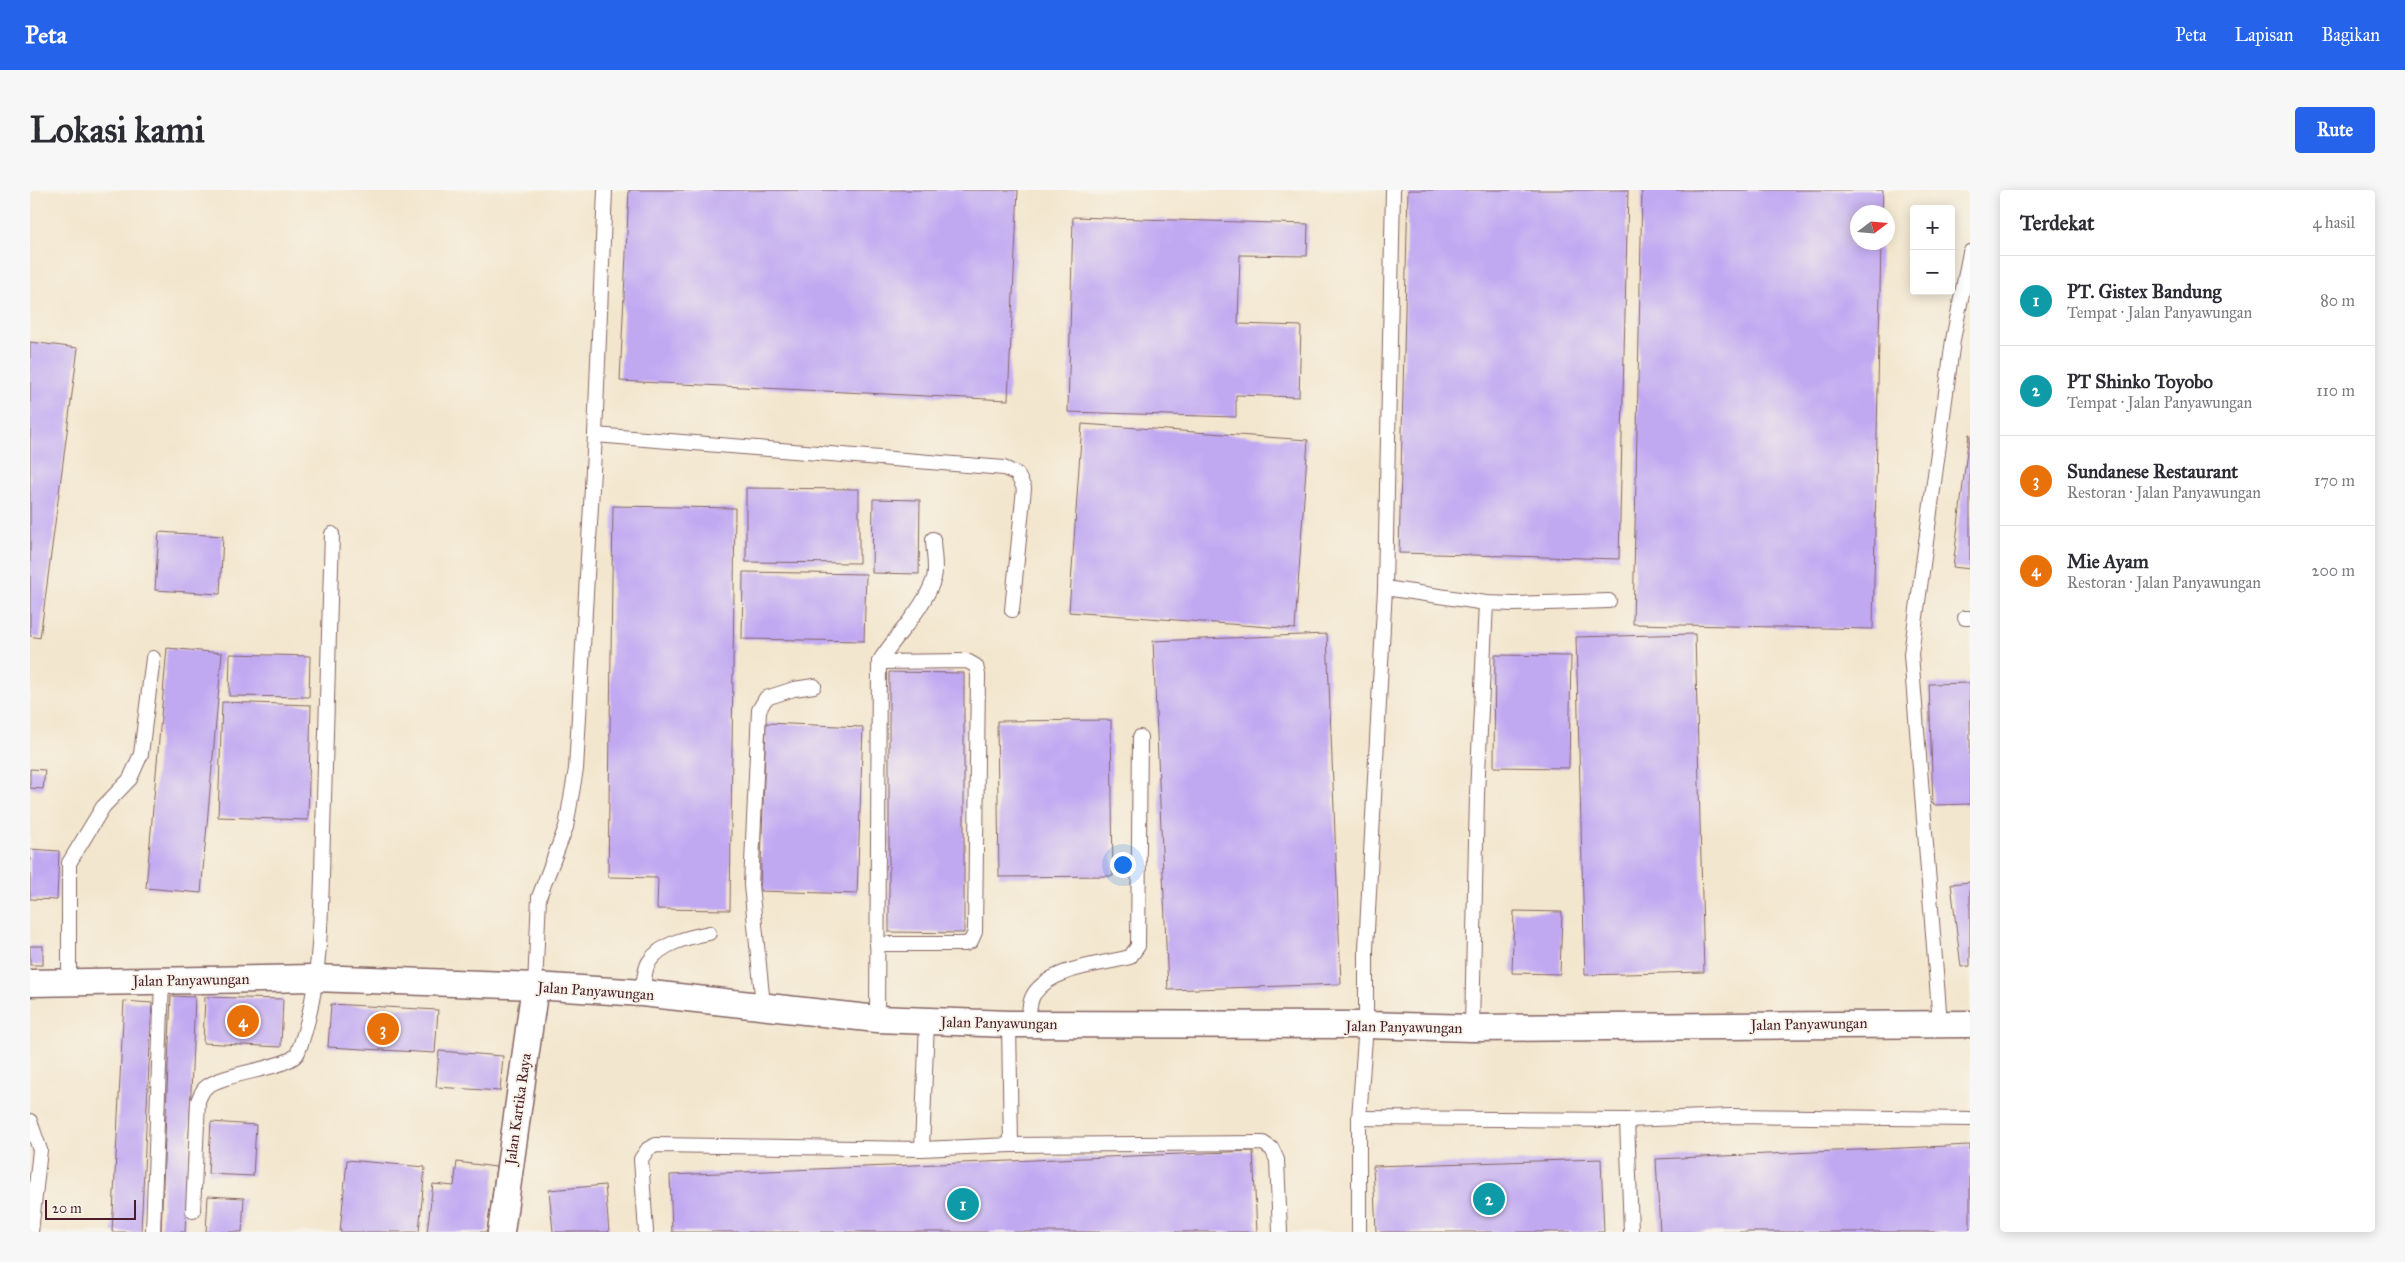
<!DOCTYPE html>
<html lang="id">
<head>
<meta charset="utf-8">
<style>
  body { margin:0; font-family:"IM FELL Great Primer",serif; background:#f7f7f7; color:#2b2b33 }
  .controls { position:absolute; right:15px; top:15px; display:grid; overflow:hidden; border-radius:5px; box-shadow:0 2px 12px #0003 }
  .controls button { width:45px; height:45px; display:grid; place-items:center; padding:0; border:0; border-bottom:1px solid #e1e1e2; background:#fff; color:#2b2b33; font:25px sans-serif }
  .compass { position:absolute; left:1820px; top:15px; width:45px; height:45px; border-radius:50%; background:#fff; box-shadow:0 2px 12px #0003; rotate:74deg }
  .scale { position:absolute; left:15px; bottom:12px; width:91px; box-sizing:border-box; padding-left:5px; border:2px solid #4a1f2b; border-top:0; font-size:14px; line-height:18px; white-space:nowrap; color:#4a1f2b; -webkit-text-stroke:4px #f7f3e8; paint-order:stroke }
  .you { position:absolute; left:1092px; top:674px; width:18px; height:18px; margin:-12px; border:4px solid #fff; border-radius:50%; background:#1a73e8; box-shadow:0 0 0 8px #1a73e833 }
  .badge { display:grid; place-items:center; width:32px; height:32px; border-radius:50%; background:#2563eb; color:#fff; font-size:16px; font-weight:700 }
  .pin { position:absolute; translate:-50% -50%; border:2px solid #fff; box-shadow:0 1px 5px #0006 }
  .list { margin:0; padding:0; list-style:none }
  h2 { display:flex; justify-content:space-between; align-items:center; height:65px; margin:0; padding:0 20px; font-size:21px }
  h2 small { font-size:16px; font-weight:400; color:#7c7c81 }
  .list li { display:grid; grid-template-columns:32px 1fr auto; gap:15px; align-items:center; box-sizing:border-box; height:90px; padding:0 20px; border-top:1px solid #e1e1e2 }
  .list b { display:block; font-size:19px; white-space:nowrap }
  .list p { margin:0; font-size:16px; white-space:nowrap; color:#7c7c81 }
  .list em { font-size:16px; font-style:normal; color:#7c7c81 }
  .map { position:relative; flex:none; width:1940px; height:1042px; overflow:hidden; border-radius:5px }
  header { display:flex; align-items:center; gap:30px; box-sizing:border-box; height:70px; padding:0 25px; background:#2563eb; color:#fff }
  header strong { font-size:24px }
  nav { display:flex; gap:28px; margin-inline-start:auto; font-size:18px }
  .intro { display:flex; align-items:center; justify-content:space-between; box-sizing:border-box; height:120px; padding:0 30px }
  h1 { margin:0; font-size:35px }
  .button { padding:12px 22px; border-radius:5px; background:#2563eb; color:#fff; font-size:18px; font-weight:700 }
  main { display:flex; gap:30px; padding:0 30px }
  aside { flex:1; background:#fff; border-radius:5px; box-shadow:0 2px 12px #0003 }
  .map>svg:first-child { display:block }
</style>
</head>
<body>
<header>
<strong>Peta</strong>
<nav><a>Peta</a><a>Lapisan</a><a>Bagikan</a></nav>
</header>
<div class="intro"><h1>Lokasi kami</h1><a class="button">Rute</a></div>
<main>
<div class="map">
<svg width="1940" height="1042" viewBox="0 0 1940 1042">
  <rect width="100%" height="100%" fill="#f7f3e8"/>
  <filter id="ink" filterUnits="userSpaceOnUse"><feTurbulence type="fractalNoise" baseFrequency=".02" numOctaves="2"/><feDisplacementMap in="SourceGraphic" scale="10" xChannelSelector="R" yChannelSelector="G"/><feConvolveMatrix kernelMatrix="1 2 1 2 8 2 1 2 1" color-interpolation-filters="sRGB"/></filter>
  <filter id="wash" filterUnits="userSpaceOnUse"><feTurbulence type="fractalNoise" baseFrequency=".0096" numOctaves="4" result="noise"/><feDisplacementMap in="SourceGraphic" scale="20" xChannelSelector="R" yChannelSelector="G"/><feGaussianBlur stdDeviation="1.12" result="paint"/><feColorMatrix in="noise" values="0 0 0 0 0 0 0 0 0 0 0 0 0 0 0 0 0 1.4 0 .05"/><feComposite in="paint" operator="in"/></filter>
  <g filter="url(#wash)">
    <rect width="100%" height="100%" fill="#f3e6ce"/>
    <g id="blocks">
      <g fill="#c1a9f2">
        <path d="M 599,0 L 988,0 L 978,210 L 590,191 Z"/>
        <path d="M 1378,0 L 1598,0 L 1589,369 L 1369,363 Z"/>
        <path d="M 1612,0 L 1853,0 L 1852,22 L 1828,22 L 1828,52 L 1851,52 L 1843,439 L 1603,434 Z"/>
        <path d="M 1043,27 L 1278,34 L 1277,66 L 1210,65 L 1208,134 L 1271,136 L 1269,207 L 1206,205 L 1206,227 L 1038,222 Z"/>
        <path d="M 0,152 L 48,158 L 10,448 L 0,446 Z"/>
        <path d="M 1052,234 L 1278,250 L 1265,439 L 1039,422 Z"/>
        <path d="M 1939,244 L 1940,244 L 1940,379 L 1923,377 Z"/>
        <path d="M 716,298 L 829,299 L 829,373 L 716,372 Z"/>
        <path d="M 843,309 L 890,310 L 889,384 L 842,383 Z"/>
        <path d="M 583,316 L 705,318 L 700,720 L 627,719 L 628,688 L 578,687 Z"/>
        <path d="M 129,342 L 193,346 L 190,404 L 125,400 Z"/>
        <path d="M 713,382 L 836,384 L 834,451 L 712,449 Z"/>
        <path d="M 1297,444 L 1311,794 L 1138,800 L 1123,451 Z"/>
        <path d="M 1665,444 L 1674,782 L 1555,785 L 1546,447 Z"/>
        <path d="M 137,458 L 192,463 L 171,703 L 116,698 Z"/>
        <path d="M 200,464 L 280,466 L 279,507 L 199,506 Z"/>
        <path d="M 1465,465 L 1541,466 L 1539,578 L 1464,577 Z"/>
        <path d="M 859,482 L 934,483 L 934,743 L 859,742 Z"/>
        <path d="M 1940,493 L 1940,614 L 1903,615 L 1899,494 Z"/>
        <path d="M 192,512 L 281,515 L 278,630 L 188,627 Z"/>
        <path d="M 1081,530 L 1083,686 L 969,687 L 967,531 Z"/>
        <path d="M 736,533 L 833,537 L 827,704 L 730,701 Z"/>
        <path d="M 0,579 L 15,580 L 13,599 L 0,598 Z"/>
        <path d="M 0,659 L 29,661 L 27,710 L 0,709 Z"/>
        <path d="M 1940,692 L 1940,776 L 1931,777 L 1921,694 Z"/>
        <path d="M 1484,721 L 1532,722 L 1530,784 L 1482,783 Z"/>
        <rect x="0" y="756" width="13" height="19"/>
        <path d="M 141,806 L 165,807 L 155,1042 L 131,1042 Z"/>
        <path d="M 175,807 L 253,809 L 251,857 L 173,853 Z"/>
        <path d="M 94,811 L 122,813 L 111,1042 L 82,1042 Z"/>
        <path d="M 301,814 L 408,820 L 405,863 L 298,857 Z"/>
        <path d="M 409,861 L 473,866 L 470,901 L 406,897 Z"/>
        <path d="M 181,932 L 226,935 L 223,986 L 178,984 Z"/>
        <path d="M 1940,955 L 1940,1042 L 1630,1042 L 1626,969 Z"/>
        <path d="M 1223,961 L 1227,1042 L 642,1042 L 640,985 Z"/>
        <path d="M 1571,969 L 1574,1042 L 1346,1042 L 1343,976 Z"/>
        <path d="M 317,970 L 395,977 L 389,1042 L 310,1042 Z"/>
        <path d="M 427,972 L 466,977 L 457,1042 L 397,1042 L 403,994 L 424,996 Z"/>
        <path d="M 575,995 L 579,1042 L 523,1042 L 519,1000 Z"/>
        <path d="M 178,1006 L 214,1008 L 212,1042 L 176,1042 Z"/>
      </g>
    </g>
  </g>
  <g filter="url(#ink)">
    <use href="#blocks" fill-opacity="0" stroke="#856564" stroke-width="1"/>
    <g fill="none" stroke-linecap="round" stroke-linejoin="round">
      <defs>
        <g id="lane">
          <path d="M 565,245 L 974,278 L 987,284 L 994,298 L 982,420"/>
          <path d="M 1355,398 L 1456,413 L 1484,414 L 1579,411"/>
          <path d="M 1935,428 L 1940,428"/>
          <path d="M 847,754 L 935,754 L 941,751 L 945,742 L 948,485 L 946,476 L 937,471 L 849,472"/>
          <path d="M 39,793 L 39,673 L 73,617 L 100,589 L 111,564 L 123,468"/>
          <path d="M 505,796 L 509,707 L 536,637 L 546,579 L 565,245 L 575,0"/>
          <path d="M 612,803 C 614,794 614,779 619,772 C 631,753 659,747 679,743"/>
          <path d="M 733,815 L 721,695 L 729,520 L 736,508 L 764,499 L 784,496"/>
          <path d="M 847,829 L 849,472 C 865,446 895,418 904,388 C 907,377 903,361 903,349"/>
          <path d="M 1910,833 L 1881,464 L 1923,150 L 1940,62"/>
          <path d="M 979,834 L 981,955 L 1233,953 L 1242,959 L 1247,970 L 1250,1042"/>
          <path d="M 998,834 C 999,825 999,811 1004,804 C 1022,777 1071,775 1100,767 L 1108,756 L 1110,547"/>
          <path d="M 1442,838 L 1447,604 L 1456,413"/>
          <path d="M 1329,928 L 1336,835 L 1336,759 L 1355,398 L 1363,0"/>
          <path d="M 1597,930 L 1601,1042"/>
          <path d="M 0,931 L 10,960 L 1,1042"/>
          <path d="M 892,959 L 897,831"/>
          <path d="M 163,1021 L 168,911 C 170,906 172,901 175,898 C 192,882 262,879 268,862 C 293,797 291,712 293,642 C 296,543 299,444 302,344"/>
          <path d="M 123,1042 L 132,791"/>
          <path d="M 616,1042 L 611,969 L 618,959 L 626,955 L 892,959 L 981,955"/>
          <path d="M 1329,1042 L 1329,928 L 1597,930 L 1702,926 L 1940,929"/>
        </g>
        <g id="street">
          <path d="M 0,793 L 284,788 L 505,796 L 612,803 L 847,829 L 979,834 L 1336,835 L 1442,838 L 1940,834"/>
          <path d="M 471,1042 L 505,796"/>
        </g>
      </defs>
      <use href="#lane" stroke="#856564" stroke-width="16"/>
      <use href="#street" stroke="#856564" stroke-width="29"/>
      <use href="#lane" stroke="#fff" stroke-width="14"/>
      <use href="#street" stroke="#fff" stroke-width="26"/>
    </g>
  </g>
  <g text-anchor="middle" stroke-width="4" stroke-linejoin="round" paint-order="stroke">
    <g font-size="15" fill="#4a1f2b" stroke="#f7f3e8">
      <text transform="translate(161 790) rotate(-1)" y="5">Jalan Panyawungan</text>
      <text transform="translate(566 801) rotate(4)" y="5">Jalan Panyawungan</text>
      <text transform="translate(969 833) rotate(1)" y="5">Jalan Panyawungan</text>
      <text transform="translate(1779 834) rotate(-1)" y="5">Jalan Panyawungan</text>
      <text transform="translate(1374 837) rotate(1)" y="5">Jalan Panyawungan</text>
      <text transform="translate(488 919) rotate(-82)" y="5">Jalan Kartika Raya</text>
    </g>
  </g>
</svg>
<div class="controls">
<button>+</button>
<button>−</button>
</div>
<svg class="compass" viewBox="-18 -18 36 36"><path d="M0-13l5 13h-10z" fill="#e53935"/><path d="M0 13l5-13h-10z" fill="#7c7c81"/></svg>
<div class="scale">20 m</div>
<div class="you"></div>
<div class="pin badge" style="left:933px;top:1014px;background:#0f9aa8">1</div>
<div class="pin badge" style="left:1459px;top:1009px;background:#0f9aa8">2</div>
<div class="pin badge" style="left:353px;top:839px;background:#e8710a">3</div>
<div class="pin badge" style="left:213px;top:831px;background:#e8710a">4</div>
</div>
<aside>
<h2>Terdekat<small>4 hasil</small></h2>
<ul class="list">
<li><span class="badge" style="background:#0f9aa8">1</span><div><b>PT. Gistex Bandung</b><p>Tempat · Jalan Panyawungan</p></div><em>80 m</em></li>
<li><span class="badge" style="background:#0f9aa8">2</span><div><b>PT Shinko Toyobo</b><p>Tempat · Jalan Panyawungan</p></div><em>110 m</em></li>
<li><span class="badge" style="background:#e8710a">3</span><div><b>Sundanese Restaurant</b><p>Restoran · Jalan Panyawungan</p></div><em>170 m</em></li>
<li><span class="badge" style="background:#e8710a">4</span><div><b>Mie Ayam</b><p>Restoran · Jalan Panyawungan</p></div><em>200 m</em></li>
</ul>
</aside>
</main>
</body>
</html>
